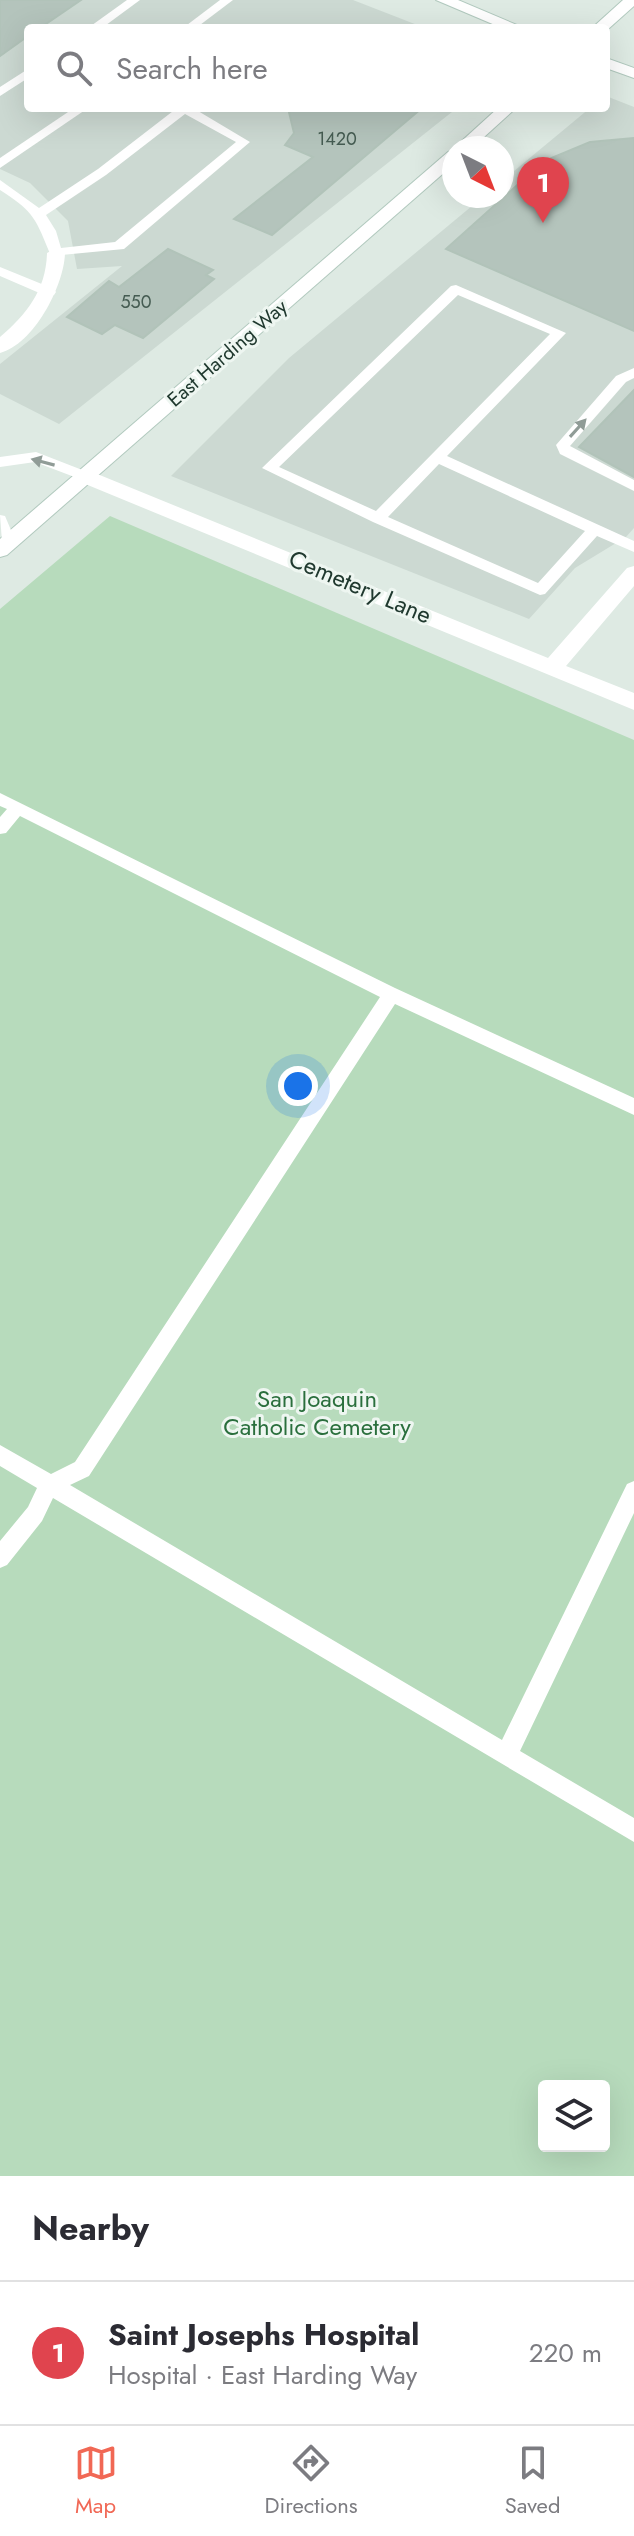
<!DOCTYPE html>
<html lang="en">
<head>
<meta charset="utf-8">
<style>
  body { margin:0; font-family:Jost,sans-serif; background:#f2f2f3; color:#2b2b33 }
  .controls { position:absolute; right:24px; bottom:24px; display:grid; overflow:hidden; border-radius:8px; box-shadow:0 8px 32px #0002 }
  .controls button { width:72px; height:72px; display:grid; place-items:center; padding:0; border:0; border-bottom:2px solid #e1e1e2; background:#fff; color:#2b2b33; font:40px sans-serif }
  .compass { position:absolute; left:442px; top:136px; width:72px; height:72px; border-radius:50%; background:#fff; box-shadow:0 8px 32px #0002; rotate:138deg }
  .you { position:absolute; left:298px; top:1086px; width:28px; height:28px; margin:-20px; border:6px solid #fff; border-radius:50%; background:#1a73e8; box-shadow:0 0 0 12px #1a73e833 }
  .badge { display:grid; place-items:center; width:52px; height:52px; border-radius:50%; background:#f16855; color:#fff; font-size:26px; font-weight:700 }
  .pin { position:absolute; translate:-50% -66px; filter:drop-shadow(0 2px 4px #0008) }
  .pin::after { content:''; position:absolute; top:42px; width:28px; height:24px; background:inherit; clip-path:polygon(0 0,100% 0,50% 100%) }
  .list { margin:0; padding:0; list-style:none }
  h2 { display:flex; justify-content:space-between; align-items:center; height:104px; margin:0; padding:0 32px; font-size:34px }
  h2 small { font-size:26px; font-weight:400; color:#7c7c81 }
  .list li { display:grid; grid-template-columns:52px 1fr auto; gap:24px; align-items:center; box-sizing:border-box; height:144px; padding:0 32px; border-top:2px solid #e1e1e2 }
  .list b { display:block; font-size:30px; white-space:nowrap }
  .list p { margin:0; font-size:26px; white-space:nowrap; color:#7c7c81 }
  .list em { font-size:26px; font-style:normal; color:#7c7c81 }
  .icon { flex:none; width:44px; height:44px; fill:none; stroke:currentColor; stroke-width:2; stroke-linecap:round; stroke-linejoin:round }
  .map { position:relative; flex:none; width:634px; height:2176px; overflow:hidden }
  .search { position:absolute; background:#fff; box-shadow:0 8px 32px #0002; left:24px; right:24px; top:24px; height:88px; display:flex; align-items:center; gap:20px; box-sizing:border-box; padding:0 28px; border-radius:8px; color:#7c7c81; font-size:30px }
  .sheet { height:248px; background:#fff }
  nav { display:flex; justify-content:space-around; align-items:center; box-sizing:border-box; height:112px; border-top:2px solid #e1e1e2; background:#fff; font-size:22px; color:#7c7c81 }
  nav a { display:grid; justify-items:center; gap:4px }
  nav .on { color:#f16855 }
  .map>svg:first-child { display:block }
</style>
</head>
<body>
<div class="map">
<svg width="634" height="2176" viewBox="0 0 634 2176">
  <rect width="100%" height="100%" fill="#deeae3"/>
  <g fill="#ccd9d2">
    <path d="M 0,0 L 353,0 L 425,28 L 28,28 L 28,108 L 457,108 L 59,424 L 0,394 L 0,364 L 122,266 L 77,269 L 68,221 L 30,183 L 0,169 Z"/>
    <path d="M 606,96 L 634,107 L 634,528 L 626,537 L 575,568 L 529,619 L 171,476 L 289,358 L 484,196 L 502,196 L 502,181 L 590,108 L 606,108 Z"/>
  </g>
  <path fill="#b7dbbc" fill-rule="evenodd" d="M 110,516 L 634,740 L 634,2176 L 0,2176 L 0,609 ZM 544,2086 L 604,2086 L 604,2146 L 544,2146 Z"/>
  <g fill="#b4c4bc" stroke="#b1c3b9" stroke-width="2">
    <path d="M 0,0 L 81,0 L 40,28 L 28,28 L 28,36 L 0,56 Z"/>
    <path d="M 288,108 L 422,108 L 272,235 L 234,219 L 313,157 L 285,145 L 294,133 Z"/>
    <path d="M 634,138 L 634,331 L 446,249 L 544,161 L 590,142 Z"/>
    <path d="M 168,249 L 213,270 L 206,275 L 214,279 L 143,338 L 115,325 L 102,334 L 67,317 L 109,281 L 119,287 Z"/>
    <path d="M 634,390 L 634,477 L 579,447 Z"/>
  </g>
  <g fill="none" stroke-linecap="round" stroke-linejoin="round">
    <defs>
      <g id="secondary">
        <path d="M 436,0 L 458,0 L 524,28 L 502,28 Z"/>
        <path d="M 623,0 L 634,0 L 634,6 L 606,31 L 606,28 L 592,28 Z"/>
        <path d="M 606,58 L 634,68 L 634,78 L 606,68 Z"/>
        <path d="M 498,108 L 516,108 L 472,148 L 454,148 Z"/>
        <path d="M 454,150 L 454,164 L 7,555 L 0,557 L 0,539 L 448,152 Z"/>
      </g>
    </defs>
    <use href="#secondary" stroke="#b1c9be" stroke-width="2"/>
    <g fill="#fff" fill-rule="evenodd">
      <path d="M 127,0 L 140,0 L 102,28 L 88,28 Z"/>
      <path d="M 220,0 L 233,0 L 196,28 L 183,28 Z"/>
      <path d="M 28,69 L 28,78 L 0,96 L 0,87 Z"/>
      <path d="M 74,108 L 88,108 L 0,168 L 0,158 Z"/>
      <path d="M 177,108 L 193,108 L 250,142 L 124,249 L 51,256 C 36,220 35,212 0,190 L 0,180 L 39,208 L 98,169 ZM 185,114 L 236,142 L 115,242 L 61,248 L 56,231 L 46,215 L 106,175 Z"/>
      <path d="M 0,267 L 54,289 L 56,292 L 54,295 L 44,295 L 0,276 Z"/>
      <path d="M 456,285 L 566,333 L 447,456 L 634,541 L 634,552 L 597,536 L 545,594 L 540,595 L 373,522 L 262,468 L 451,286 ZM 458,295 L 550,334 L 376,511 L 279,467 ZM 439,464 L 585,531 L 538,583 L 388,517 Z"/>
      <path d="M 634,368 L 634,378 L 626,382 L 570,446 L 634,480 L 634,491 L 560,454 L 556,445 L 616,376 Z"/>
      <path d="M 36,452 L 90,473 L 92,476 L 85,481 L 35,462 L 0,467 L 0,457 Z"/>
      <path d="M 0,515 L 5,516 L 16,542 L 14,546 L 9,547 L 2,542 Z"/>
      <path d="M 0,793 L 395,988 L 634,1098 L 634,1115 L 395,1004 L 89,1476 L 70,1485 L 502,1740 L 627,1484 L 634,1481 L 634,1513 L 520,1751 L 634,1818 L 634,1842 L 53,1498 L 42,1521 L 7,1565 L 0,1568 L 0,1541 L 28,1507 L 37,1488 L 0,1466 L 0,1445 L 51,1474 L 75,1462 L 380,997 L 20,816 L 6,833 L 0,834 L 0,817 L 7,809 L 0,806 Z"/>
    </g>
    <g fill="#fff" fill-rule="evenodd">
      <path d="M 56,248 L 65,253 C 64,286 34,344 0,353 L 0,337 C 27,314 46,290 47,253 Z"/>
      <path d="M 85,469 L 548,658 L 627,568 L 634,566 L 634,586 L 566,666 L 634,693 L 634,710 L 78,481 L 75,476 Z"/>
    </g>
    <use href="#secondary" fill="#fff" fill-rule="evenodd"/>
  </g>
  <defs><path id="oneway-solid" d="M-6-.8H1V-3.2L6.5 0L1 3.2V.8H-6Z" transform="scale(2)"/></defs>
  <g fill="#909c97">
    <use href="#oneway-solid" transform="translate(578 428) rotate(-48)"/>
    <use href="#oneway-solid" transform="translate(43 462) rotate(-165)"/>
  </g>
  <g text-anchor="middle" stroke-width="6" stroke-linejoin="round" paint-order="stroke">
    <g font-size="18" fill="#455c52">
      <text x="337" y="145">1420</text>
      <text x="136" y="308">550</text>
    </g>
    <g font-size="20" fill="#20392f" stroke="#eef6f1">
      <text transform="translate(227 353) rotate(-41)" y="7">East Harding Way</text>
    </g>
    <g font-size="24" fill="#20392f" stroke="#eef6f1">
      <text transform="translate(360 587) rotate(23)" y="8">Cemetery Lane</text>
    </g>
    <g font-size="24" fill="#2a6f3d" stroke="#eef6f1">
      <text x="317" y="1407">San Joaquin<tspan x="317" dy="28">Catholic Cemetery</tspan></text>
    </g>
  </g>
</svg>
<div class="controls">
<button><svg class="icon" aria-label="layers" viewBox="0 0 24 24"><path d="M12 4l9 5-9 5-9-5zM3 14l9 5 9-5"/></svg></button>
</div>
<svg class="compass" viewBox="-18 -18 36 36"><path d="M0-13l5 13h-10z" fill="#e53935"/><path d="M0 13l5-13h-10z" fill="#7c7c81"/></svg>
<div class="you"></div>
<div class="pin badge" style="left:543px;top:223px;background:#e0444e">1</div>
<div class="search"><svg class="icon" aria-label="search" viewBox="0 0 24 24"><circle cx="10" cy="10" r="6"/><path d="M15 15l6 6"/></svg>Search here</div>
</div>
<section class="sheet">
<h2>Nearby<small></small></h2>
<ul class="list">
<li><span class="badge" style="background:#e0444e">1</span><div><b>Saint Josephs Hospital</b><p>Hospital · East Harding Way</p></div><em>220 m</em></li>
</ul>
</section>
<nav>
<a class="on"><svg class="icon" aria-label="map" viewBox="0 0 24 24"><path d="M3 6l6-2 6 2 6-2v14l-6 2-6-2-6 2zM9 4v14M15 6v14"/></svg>Map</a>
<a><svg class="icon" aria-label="directions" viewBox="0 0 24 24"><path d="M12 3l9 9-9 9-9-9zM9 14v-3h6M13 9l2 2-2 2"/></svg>Directions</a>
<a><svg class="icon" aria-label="saved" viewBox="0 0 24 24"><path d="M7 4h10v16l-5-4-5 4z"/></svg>Saved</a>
</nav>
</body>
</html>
